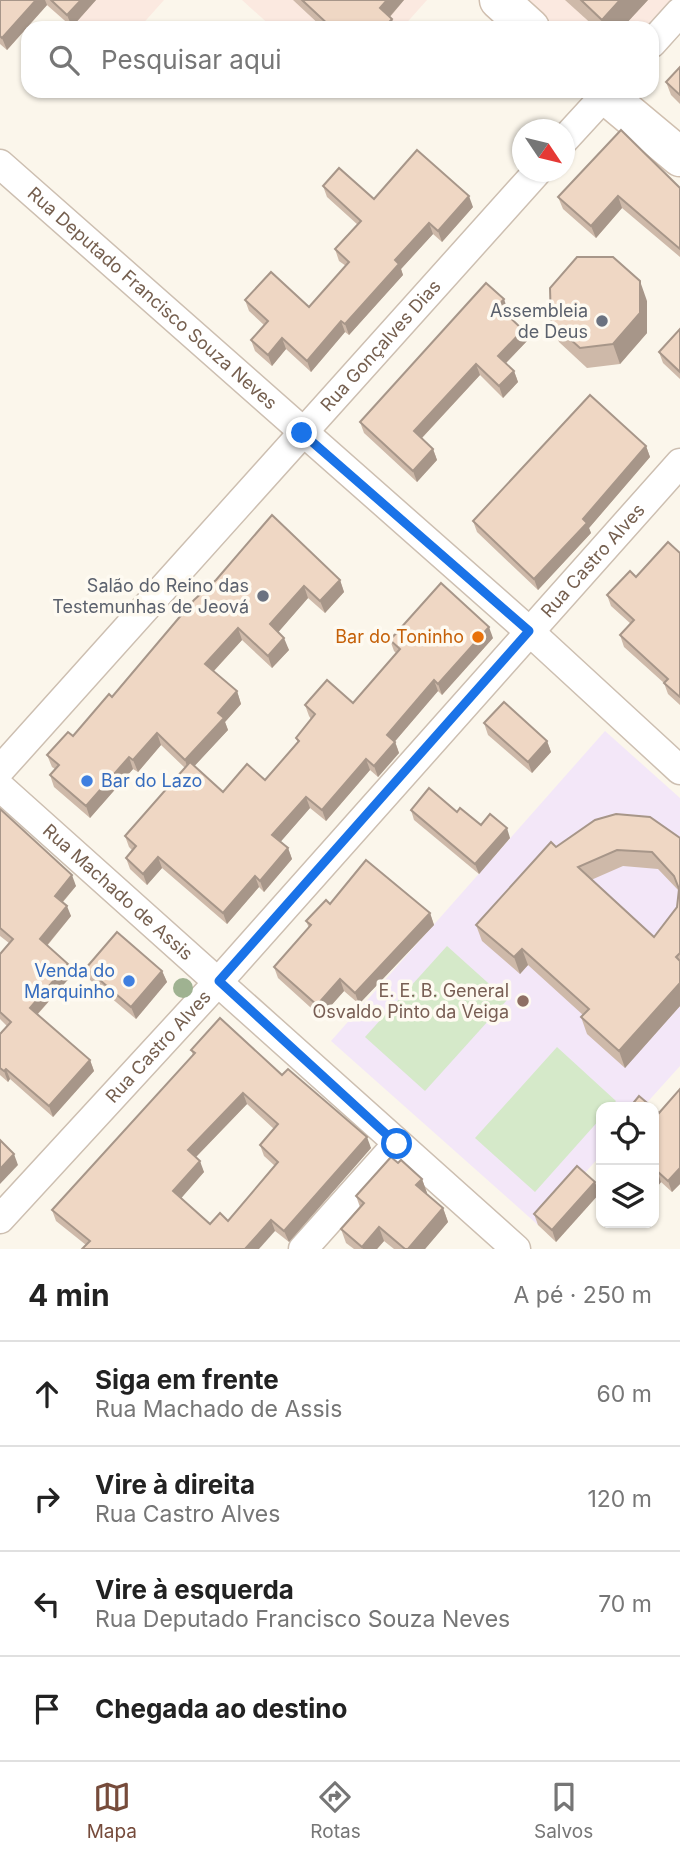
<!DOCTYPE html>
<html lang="pt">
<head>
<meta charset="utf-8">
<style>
  body { margin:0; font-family:Inter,sans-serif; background:#f2f2f2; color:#222 }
  .controls { position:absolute; right:21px; bottom:21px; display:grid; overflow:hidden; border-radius:14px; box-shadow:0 2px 5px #0004 }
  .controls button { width:63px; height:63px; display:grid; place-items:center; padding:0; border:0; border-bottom:2px solid #e0e0e0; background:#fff; color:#222; font:35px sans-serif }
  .compass { position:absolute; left:512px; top:119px; width:63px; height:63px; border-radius:50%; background:#fff; box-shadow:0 2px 5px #0004; rotate:125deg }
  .stop { position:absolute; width:21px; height:21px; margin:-16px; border:5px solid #1a73e8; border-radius:50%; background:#fff }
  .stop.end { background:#1a73e8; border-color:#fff; box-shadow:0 2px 7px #0008 }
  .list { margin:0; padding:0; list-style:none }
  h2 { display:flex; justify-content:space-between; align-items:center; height:91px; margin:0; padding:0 28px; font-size:30px }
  h2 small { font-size:23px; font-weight:400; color:#767676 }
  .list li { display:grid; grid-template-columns:46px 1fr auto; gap:21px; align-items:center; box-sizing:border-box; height:105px; padding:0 28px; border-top:2px solid #e0e0e0 }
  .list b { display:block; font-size:26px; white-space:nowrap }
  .list p { margin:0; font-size:23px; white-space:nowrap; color:#767676 }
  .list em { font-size:23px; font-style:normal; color:#767676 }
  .icon { flex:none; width:38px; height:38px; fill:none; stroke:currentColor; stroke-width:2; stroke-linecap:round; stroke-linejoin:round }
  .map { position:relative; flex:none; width:680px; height:1249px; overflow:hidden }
  .search { position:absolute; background:#fff; box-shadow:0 2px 5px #0004; left:21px; right:21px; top:21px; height:77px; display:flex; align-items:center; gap:18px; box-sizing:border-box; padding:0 24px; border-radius:21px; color:#767676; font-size:26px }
  .sheet { height:511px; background:#fff }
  nav { display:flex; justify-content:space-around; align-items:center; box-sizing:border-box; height:98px; border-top:2px solid #e0e0e0; background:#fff; font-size:19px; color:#767676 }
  nav a { display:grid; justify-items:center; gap:4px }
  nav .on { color:#764b3b }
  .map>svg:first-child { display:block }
</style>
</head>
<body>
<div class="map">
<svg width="680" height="1249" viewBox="0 0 680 1249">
  <rect width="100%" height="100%" fill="#fbf6eb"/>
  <g fill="#fbe9e0">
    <path d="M 0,0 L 164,0 L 139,28 L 73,28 L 47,5 L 7,50 Z"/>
    <path d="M 242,0 L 427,0 L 402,28 L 273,28 Z"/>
    <path d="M 483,0 L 679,0 L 652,28 L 514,28 Z"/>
  </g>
  <path fill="#f3e7f8" d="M 605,731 L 680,798 L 680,1066 L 643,1107 L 601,1107 L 601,1155 L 538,1225 L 331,1041 Z"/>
  <g fill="#d5e9c9">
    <path d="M 447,946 L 507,1000 L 425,1091 L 365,1037 Z"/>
    <path d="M 557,1047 L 616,1101 L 611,1107 L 601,1107 L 601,1118 L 535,1192 L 475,1138 Z"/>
  </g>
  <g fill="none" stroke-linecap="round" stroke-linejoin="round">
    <defs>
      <g id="street">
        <path d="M 652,43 L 680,12"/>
        <path d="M 564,140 L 609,91"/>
        <path id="s1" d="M 0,164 L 529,631 L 680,770"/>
        <path id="s2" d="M 0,770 L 537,172"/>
        <path id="s3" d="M 0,787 L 516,1249"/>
        <path id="s4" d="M 0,1219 L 219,981 L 680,463"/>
        <path d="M 303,1249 L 397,1144"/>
      </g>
      <g id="secondary">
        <path d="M 499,0 L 530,28"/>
        <path d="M 601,91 L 680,157"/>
      </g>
    </defs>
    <use href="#street" stroke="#cdbfb1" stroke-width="31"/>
    <use href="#secondary" stroke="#d0bfaf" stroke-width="41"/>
    <use href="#street" stroke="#fff" stroke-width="28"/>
    <use href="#secondary" stroke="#fff" stroke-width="38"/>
  </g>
  <circle fill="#9fb291" cx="183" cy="988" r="10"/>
  <g fill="#ceb9a9" fill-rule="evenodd">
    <path d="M 0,0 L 96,0 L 72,27 L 47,5 L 7,50 L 0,44 Z"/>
    <path d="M 293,0 L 404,0 L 390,17 L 395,28 L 323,28 Z"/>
    <path d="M 565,0 L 648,0 L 622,28 L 596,28 Z"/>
    <path d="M 680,67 L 680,104 L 671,95 L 666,82 Z"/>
    <path d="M 323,186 L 374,199 L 473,207 L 442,242 L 433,234 L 401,269 L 403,275 L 349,335 L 345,332 L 311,372 L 286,349 L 272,366 L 255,351 L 251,340 L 264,325 L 249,311 L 245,300 L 309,307 L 346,266 L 339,261 L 335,249 L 358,225 L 327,197 Z"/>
    <path d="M 680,188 L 680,257 L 622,208 L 596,238 L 563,209 L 558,197 Z"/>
    <path d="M 647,301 L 647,333 L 620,364 L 587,368 L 559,342 L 551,322 Z"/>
    <path d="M 508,311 L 505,313 L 527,341 L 506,363 L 514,371 L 518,382 L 503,398 L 480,375 L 422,438 L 433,449 L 437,460 L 417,482 L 364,433 L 360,422 Z"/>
    <path d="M 680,329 L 680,379 L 663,363 L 659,352 Z"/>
    <path d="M 646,446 L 650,457 L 589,528 L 591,533 L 538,590 L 477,532 L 473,521 Z"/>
    <path d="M 680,553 L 680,705 L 668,694 L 664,683 L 624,647 L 620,635 L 631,624 L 611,606 L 607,595 L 636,577 Z"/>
    <path d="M 340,580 L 344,592 L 325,613 L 308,598 L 278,632 L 289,650 L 272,668 L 242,640 L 214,671 L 237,691 L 241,704 L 225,722 L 228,730 L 194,766 L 223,792 L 265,780 L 298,743 L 296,738 L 311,719 L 309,716 L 305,705 L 353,703 L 396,653 L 394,651 L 390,640 L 493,638 L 442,695 L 438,691 L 395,741 L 399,753 L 378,777 L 370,770 L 326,821 L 310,808 L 280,842 L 288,848 L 292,859 L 264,892 L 259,887 L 227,924 L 162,868 L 147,885 L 130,869 L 126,858 L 132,850 L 129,847 L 125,836 L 185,768 L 161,745 L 138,772 L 133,769 L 90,818 L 54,787 L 50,775 L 55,769 L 52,767 L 47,755 L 73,736 L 112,697 L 194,600 Z"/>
    <path d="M 484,723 L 547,741 L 551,752 L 532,773 L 488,735 Z"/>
    <path d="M 0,809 L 76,886 L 63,902 L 71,916 L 47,946 L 72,975 L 37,1015 L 90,1060 L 94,1071 L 53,1117 L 10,1079 L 8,1082 L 0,1075 L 0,1034 L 7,1026 L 0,1019 L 0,954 L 9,943 L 0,936 Z"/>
    <path d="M 411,810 L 457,812 L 510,838 L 479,874 L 414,820 Z"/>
    <path d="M 680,838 L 680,1006 L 625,1068 L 587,1034 L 581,1017 L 583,1015 L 528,965 L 520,974 L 482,941 L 476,925 L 556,847 ZM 623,866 L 658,869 L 679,891 L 677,907 L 654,937 L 591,880 Z"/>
    <path d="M 330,904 L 430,913 L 434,925 L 359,1004 L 344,991 L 321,1017 L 278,978 L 274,967 L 309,928 L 306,921 Z"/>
    <path d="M 86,968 L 162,971 L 167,982 L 136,1019 L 90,980 Z"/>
    <path d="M 191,1050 L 282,1075 L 371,1148 L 289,1242 L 275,1231 L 86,1245 L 56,1221 L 52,1210 L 193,1055 ZM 247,1104 L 274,1129 L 260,1145 L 264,1156 L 275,1166 L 228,1221 L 210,1224 L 181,1198 L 204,1172 L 196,1157 Z"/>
    <path d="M 680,1089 L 680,1184 L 672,1192 L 661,1182 L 654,1191 L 654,1109 L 659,1113 Z"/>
    <path d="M 398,1163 L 422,1179 L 427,1193 L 426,1194 L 443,1208 L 448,1222 L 425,1249 L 394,1249 L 384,1241 L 377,1249 L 354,1249 L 346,1243 L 341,1229 L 360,1207 L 356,1196 Z"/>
    <path d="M 595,1182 L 599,1194 L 556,1242 L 538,1225 L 534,1214 Z"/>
  </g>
  <g fill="#a79689">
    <path d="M 36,0 L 45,0 L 47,5 L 7,50 L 2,38 Z"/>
    <path d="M 81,0 L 96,0 L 72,27 L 67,15 Z"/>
    <path d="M 387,0 L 404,0 L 385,22 L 380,8 Z"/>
    <path d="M 620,0 L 648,0 L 622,28 L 605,28 L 602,20 Z"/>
    <path d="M 392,19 L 395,28 L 384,28 Z"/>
    <path d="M 469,196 L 473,207 L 442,242 L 438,231 Z"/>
    <path d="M 618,196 L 622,208 L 596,238 L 591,226 Z"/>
    <path d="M 429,223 L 433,234 L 401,269 L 403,275 L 349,335 L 345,324 L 395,260 Z"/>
    <path d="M 640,281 L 647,301 L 647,333 L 620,364 L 613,344 Z"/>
    <path d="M 504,299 L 508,311 L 502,317 L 498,306 Z"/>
    <path d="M 341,321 L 345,332 L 311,372 L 307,361 Z"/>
    <path d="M 523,330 L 527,341 L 502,367 L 498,356 Z"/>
    <path d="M 282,338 L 286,349 L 272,366 L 268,355 Z"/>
    <path d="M 476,364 L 480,375 L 418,442 L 414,431 Z"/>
    <path d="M 514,371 L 518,382 L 503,398 L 499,386 Z"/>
    <path d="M 646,446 L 650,457 L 589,528 L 591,533 L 538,590 L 534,579 L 583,519 Z"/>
    <path d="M 433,449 L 437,460 L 417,482 L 413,471 Z"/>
    <path d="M 340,580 L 344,592 L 325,613 L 320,601 Z"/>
    <path d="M 304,586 L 308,598 L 275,636 L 270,624 Z"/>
    <path d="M 489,627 L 493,638 L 442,695 L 438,684 Z"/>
    <path d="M 238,628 L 242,640 L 209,676 L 205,664 Z"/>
    <path d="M 284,638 L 289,650 L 272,668 L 268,656 Z"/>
    <path d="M 434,680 L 438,691 L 391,746 L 387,735 Z"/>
    <path d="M 237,691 L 241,704 L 225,722 L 228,730 L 189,772 L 185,760 L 218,713 Z"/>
    <path d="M 157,733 L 161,745 L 138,772 L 133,760 Z"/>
    <path d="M 547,741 L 551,752 L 532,773 L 528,762 Z"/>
    <path d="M 395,742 L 399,753 L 378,777 L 374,766 Z"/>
    <path d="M 129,757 L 133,769 L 90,818 L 86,806 Z"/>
    <path d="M 366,759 L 370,770 L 326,821 L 322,810 Z"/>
    <path d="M 306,797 L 310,808 L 277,846 L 272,835 Z"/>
    <path d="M 507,828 L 510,838 L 479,874 L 475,864 Z"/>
    <path d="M 288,848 L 292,859 L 264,892 L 260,881 Z"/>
    <path d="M 158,857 L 162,868 L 147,885 L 143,874 Z"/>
    <path d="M 72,875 L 76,886 L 59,906 L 55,896 Z"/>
    <path d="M 255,876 L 259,887 L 227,924 L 223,913 Z"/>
    <path d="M 67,906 L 71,916 L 43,950 L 40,939 Z"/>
    <path d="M 430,913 L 434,925 L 359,1004 L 355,993 Z"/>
    <path d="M 522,949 L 528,965 L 520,974 L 514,957 Z"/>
    <path d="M 68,964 L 72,975 L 33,1019 L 30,1008 Z"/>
    <path d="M 162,971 L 167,982 L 136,1019 L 131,1007 Z"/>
    <path d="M 340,979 L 344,991 L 321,1017 L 317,1005 Z"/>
    <path d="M 680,983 L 680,1006 L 625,1068 L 619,1051 Z"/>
    <path d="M 90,1060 L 94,1071 L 53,1117 L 49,1106 Z"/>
    <path d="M 6,1069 L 10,1079 L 8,1082 L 4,1071 Z"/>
    <path d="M 243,1093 L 247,1104 L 192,1161 L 188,1150 Z"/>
    <path d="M 367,1137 L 371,1148 L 289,1242 L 284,1231 Z"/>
    <path d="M 14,1154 L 18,1165 L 0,1184 L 0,1169 Z"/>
    <path d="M 200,1161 L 204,1172 L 177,1203 L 173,1191 Z"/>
    <path d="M 680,1168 L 680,1184 L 672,1192 L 668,1181 Z"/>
    <path d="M 657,1171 L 661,1182 L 654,1191 L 654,1175 Z"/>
    <path d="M 422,1179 L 427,1193 L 421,1199 L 416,1185 Z"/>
    <path d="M 595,1182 L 599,1194 L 556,1242 L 552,1230 Z"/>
    <path d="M 443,1208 L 448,1222 L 425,1249 L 408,1249 Z"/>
    <path d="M 271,1220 L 275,1231 L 259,1249 L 245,1249 Z"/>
    <path d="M 379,1227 L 384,1241 L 377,1249 L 363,1249 L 362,1247 Z"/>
  </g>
  <g fill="#efd7c4" stroke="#a79689" stroke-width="2" fill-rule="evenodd">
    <path d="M 0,0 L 36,0 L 2,38 L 0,36 Z"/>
    <path d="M 51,0 L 81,0 L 67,15 Z"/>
    <path d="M 302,0 L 387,0 L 380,8 L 392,19 L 384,28 L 332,28 Z"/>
    <path d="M 581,0 L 620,0 L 602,20 Z"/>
    <path d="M 680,67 L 680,95 L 666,82 Z"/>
    <path d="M 621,130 L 680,188 L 680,249 L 618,196 L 591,226 L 558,197 Z"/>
    <path d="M 417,150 L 469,196 L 438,231 L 429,223 L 395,260 L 399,264 L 345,324 L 341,321 L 307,361 L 282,338 L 268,355 L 251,340 L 268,321 L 245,300 L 271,272 L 309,307 L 349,262 L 335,249 L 361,221 L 323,186 L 339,168 L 374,199 Z"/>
    <path d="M 577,257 L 613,257 L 640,281 L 640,313 L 613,344 L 580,348 L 551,322 L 550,288 Z"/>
    <path d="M 486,283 L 504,299 L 498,306 L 523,330 L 498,356 L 514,371 L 499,386 L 476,364 L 414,431 L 433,449 L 413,471 L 360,422 Z"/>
    <path d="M 680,329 L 680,372 L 659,352 Z"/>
    <path d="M 590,395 L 646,446 L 583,519 L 587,523 L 534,579 L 473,521 Z"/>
    <path d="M 272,515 L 340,580 L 320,601 L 304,586 L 270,624 L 284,638 L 268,656 L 238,628 L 205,664 L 237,691 L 218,713 L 224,718 L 185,760 L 157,733 L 133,760 L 129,757 L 86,806 L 50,775 L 59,765 L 47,755 L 68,732 L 73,736 L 109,694 L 112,697 L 194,600 L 216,580 Z"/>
    <path d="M 668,542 L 680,553 L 680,697 L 664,683 L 668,679 L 620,635 L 634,620 L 607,595 L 630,571 L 636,577 Z"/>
    <path d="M 441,583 L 489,627 L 438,684 L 434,680 L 387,735 L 395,742 L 374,766 L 366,759 L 322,810 L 306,797 L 272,835 L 288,848 L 260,881 L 255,876 L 223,913 L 158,857 L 143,874 L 126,858 L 136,846 L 125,836 L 190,762 L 223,792 L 247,764 L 265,780 L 299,741 L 296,738 L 315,714 L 305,705 L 327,680 L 353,703 L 400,649 L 390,640 Z"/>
    <path d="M 504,702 L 547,741 L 528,762 L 484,723 Z"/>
    <path d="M 429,788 L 457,812 L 460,808 L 481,825 L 490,814 L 507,828 L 475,864 L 411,810 Z"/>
    <path d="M 0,809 L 72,875 L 55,896 L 67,906 L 40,939 L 68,964 L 30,1008 L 90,1060 L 49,1106 L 6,1069 L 4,1071 L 0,1068 L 0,1034 L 11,1022 L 0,1012 L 0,954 L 13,939 L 0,928 Z"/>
    <path d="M 616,814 L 650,817 L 680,838 L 680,953 L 676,957 L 680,961 L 680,983 L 619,1051 L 581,1017 L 589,1009 L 522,949 L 514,957 L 476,925 L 551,842 L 556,847 L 595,820 ZM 617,850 L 652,852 L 674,876 L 679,889 L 677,907 L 654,937 L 578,867 Z"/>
    <path d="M 366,860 L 430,913 L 355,993 L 340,979 L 317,1005 L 274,967 L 311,925 L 306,921 L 326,900 L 330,904 Z"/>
    <path d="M 117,932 L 162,971 L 131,1007 L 86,968 Z"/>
    <path d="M 220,1018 L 282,1075 L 288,1069 L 367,1137 L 284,1231 L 271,1220 L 245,1249 L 82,1249 L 90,1241 L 52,1210 L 195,1053 L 191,1050 ZM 243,1093 L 278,1124 L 260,1145 L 278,1162 L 228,1221 L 220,1213 L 210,1224 L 173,1191 L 200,1161 L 188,1150 Z"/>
    <path d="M 680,1089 L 680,1168 L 668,1181 L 657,1171 L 654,1175 L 654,1109 L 659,1113 Z"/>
    <path d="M 639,1096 L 652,1107 L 630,1107 Z"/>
    <path d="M 0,1140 L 14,1154 L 0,1169 Z"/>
    <path d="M 391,1157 L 398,1163 L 401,1160 L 422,1179 L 416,1185 L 443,1208 L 408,1249 L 405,1249 L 379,1227 L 362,1247 L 341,1229 L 364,1203 L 356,1196 Z"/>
    <path d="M 577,1166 L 595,1182 L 552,1230 L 534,1214 Z"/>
  </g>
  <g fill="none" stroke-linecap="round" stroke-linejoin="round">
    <path stroke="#1a73e8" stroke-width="9" d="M 302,433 L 529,631 L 219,981 L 397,1144"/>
  </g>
  <g fill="#6b7280" stroke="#fefaf1" stroke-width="2.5">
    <circle cx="602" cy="321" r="7"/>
    <circle cx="263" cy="596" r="7"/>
  </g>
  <circle fill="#e8710a" stroke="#fefaf1" stroke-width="2.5" cx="478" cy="637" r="7"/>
  <g fill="#3f7fe0" stroke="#fefaf1" stroke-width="2.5">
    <circle cx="87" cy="781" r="7"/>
    <circle cx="129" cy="981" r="7"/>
  </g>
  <circle fill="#8d6e63" stroke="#fefaf1" stroke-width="2.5" cx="523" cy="1001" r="7"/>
  <g text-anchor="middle" stroke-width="7" stroke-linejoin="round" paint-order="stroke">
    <g font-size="18" fill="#755f4f" stroke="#fefaf1">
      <text dy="6" stroke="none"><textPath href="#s1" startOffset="203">Rua Deputado Francisco Souza Neves</textPath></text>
      <text dy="6" stroke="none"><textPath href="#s2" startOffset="570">Rua Gonçalves Dias</textPath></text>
      <text dy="6" stroke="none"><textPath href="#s4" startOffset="886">Rua Castro Alves</textPath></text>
      <text dy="6" stroke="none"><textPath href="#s3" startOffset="158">Rua Machado de Assis</textPath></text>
      <text dy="6" stroke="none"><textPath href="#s4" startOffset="234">Rua Castro Alves</textPath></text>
    </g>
    <g font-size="18" fill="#5b616d" stroke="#fefaf1" text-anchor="end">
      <text x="588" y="317">Assembleia<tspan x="588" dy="21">de Deus</tspan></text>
      <text x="249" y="592">Salão do Reino das<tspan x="249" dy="21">Testemunhas de Jeová</tspan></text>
    </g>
    <g font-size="18" fill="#c56008" stroke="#fefaf1" text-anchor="end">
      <text x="464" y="643">Bar do Toninho</text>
    </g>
    <g font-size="18" fill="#366cbe" stroke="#fefaf1" text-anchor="start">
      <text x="101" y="787">Bar do Lazo</text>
      <text x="115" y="977" text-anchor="end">Venda do<tspan x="115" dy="21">Marquinho</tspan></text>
    </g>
    <g font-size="18" fill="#785e54" stroke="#fefaf1" text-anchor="end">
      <text x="509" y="997">E. E. B. General<tspan x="509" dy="21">Osvaldo Pinto da Veiga</tspan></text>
    </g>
  </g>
</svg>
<div class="controls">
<button><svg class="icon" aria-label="locate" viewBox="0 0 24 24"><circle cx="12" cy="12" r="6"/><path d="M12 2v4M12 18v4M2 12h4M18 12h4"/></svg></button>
<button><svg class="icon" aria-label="layers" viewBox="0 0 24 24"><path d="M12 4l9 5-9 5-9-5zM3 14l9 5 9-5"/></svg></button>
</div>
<svg class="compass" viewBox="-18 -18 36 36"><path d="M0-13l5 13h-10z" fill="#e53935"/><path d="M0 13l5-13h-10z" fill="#767676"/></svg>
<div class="stop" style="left:397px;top:1144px"></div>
<div class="stop end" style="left:302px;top:433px"></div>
<div class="search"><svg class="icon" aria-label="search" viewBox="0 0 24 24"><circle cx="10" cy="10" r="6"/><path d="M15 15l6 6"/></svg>Pesquisar aqui</div>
</div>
<section class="sheet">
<h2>4 min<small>A pé · 250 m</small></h2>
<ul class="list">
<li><svg class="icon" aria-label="ahead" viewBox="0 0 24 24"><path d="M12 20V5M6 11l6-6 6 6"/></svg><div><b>Siga em frente</b><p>Rua Machado de Assis</p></div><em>60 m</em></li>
<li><svg class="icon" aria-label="right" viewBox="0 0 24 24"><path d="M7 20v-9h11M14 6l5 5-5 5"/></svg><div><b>Vire à direita</b><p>Rua Castro Alves</p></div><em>120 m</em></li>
<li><svg class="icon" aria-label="left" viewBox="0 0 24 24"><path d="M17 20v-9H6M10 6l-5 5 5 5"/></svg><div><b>Vire à esquerda</b><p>Rua Deputado Francisco Souza Neves</p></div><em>70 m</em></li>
<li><svg class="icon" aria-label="arrive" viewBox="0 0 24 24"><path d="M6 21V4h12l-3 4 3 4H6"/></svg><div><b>Chegada ao destino</b></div></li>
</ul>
</section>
<nav>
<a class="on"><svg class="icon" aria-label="map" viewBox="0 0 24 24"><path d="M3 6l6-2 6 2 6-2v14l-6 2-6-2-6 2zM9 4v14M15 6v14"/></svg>Mapa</a>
<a><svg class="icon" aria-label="directions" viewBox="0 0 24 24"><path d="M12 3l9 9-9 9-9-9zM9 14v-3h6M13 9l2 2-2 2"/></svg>Rotas</a>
<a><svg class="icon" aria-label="saved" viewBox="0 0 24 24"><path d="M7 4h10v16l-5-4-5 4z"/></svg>Salvos</a>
</nav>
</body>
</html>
